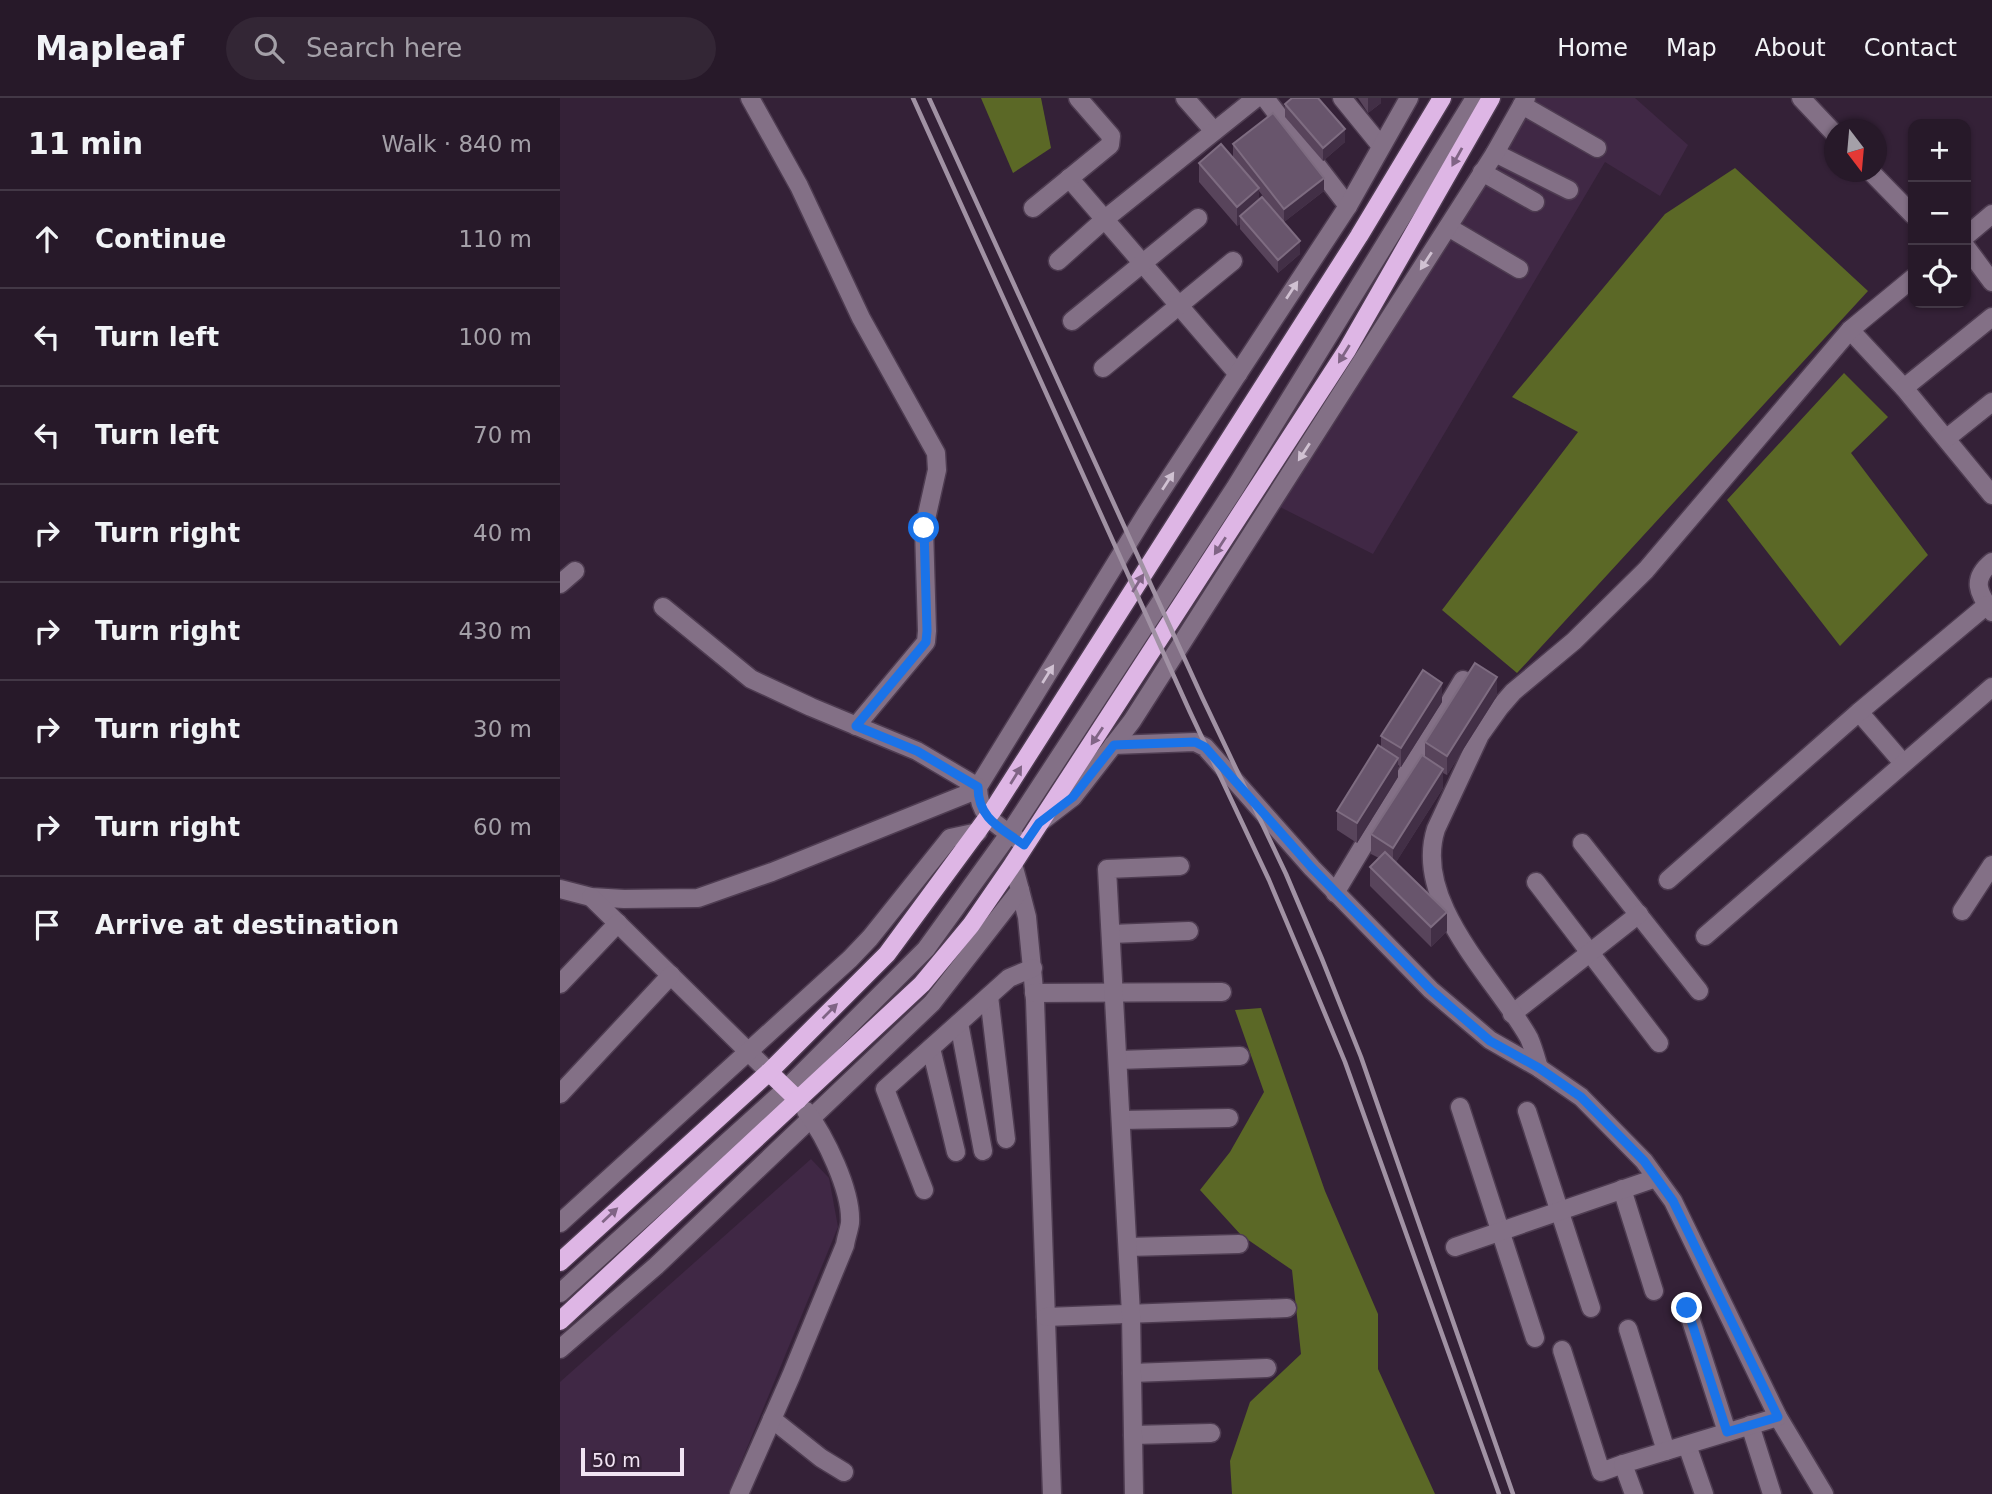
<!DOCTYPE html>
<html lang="en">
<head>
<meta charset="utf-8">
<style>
  body { margin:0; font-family:"DejaVu Sans",sans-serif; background:#332635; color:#f1f3f6 }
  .controls { position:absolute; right:21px; top:21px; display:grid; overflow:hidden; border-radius:14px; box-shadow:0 2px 5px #0004 }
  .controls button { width:63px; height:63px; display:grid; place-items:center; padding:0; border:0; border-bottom:2px solid #433846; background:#271929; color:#f1f3f6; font:35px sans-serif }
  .compass { position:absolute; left:1264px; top:21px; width:63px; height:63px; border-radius:50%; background:#271929; box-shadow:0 2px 5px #0004; rotate:164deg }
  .scale { position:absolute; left:21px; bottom:18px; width:103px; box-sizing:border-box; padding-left:7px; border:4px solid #f1e4f3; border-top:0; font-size:19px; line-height:24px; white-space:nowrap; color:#f1e4f3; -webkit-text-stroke:5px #342137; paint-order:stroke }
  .stop { position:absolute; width:21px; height:21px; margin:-16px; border:5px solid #1a73e8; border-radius:50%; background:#fff }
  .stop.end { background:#1a73e8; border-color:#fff; box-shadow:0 2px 7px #0008 }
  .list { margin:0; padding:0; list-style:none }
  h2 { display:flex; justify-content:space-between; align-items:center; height:91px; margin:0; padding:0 28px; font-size:30px }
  h2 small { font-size:23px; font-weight:400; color:#a4a0a8 }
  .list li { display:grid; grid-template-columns:46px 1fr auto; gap:21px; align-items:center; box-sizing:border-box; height:98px; padding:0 28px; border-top:2px solid #433846 }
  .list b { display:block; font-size:26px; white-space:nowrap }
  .list em { font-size:23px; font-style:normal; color:#a4a0a8 }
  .icon { flex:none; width:38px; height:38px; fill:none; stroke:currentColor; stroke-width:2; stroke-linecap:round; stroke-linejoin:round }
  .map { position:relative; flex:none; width:1432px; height:1396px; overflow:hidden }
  header { display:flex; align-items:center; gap:42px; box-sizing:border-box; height:98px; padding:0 35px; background:#271929; border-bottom:2px solid #433846 }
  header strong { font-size:33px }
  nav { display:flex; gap:38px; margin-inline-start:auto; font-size:24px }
  .search { width:490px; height:63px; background:#332635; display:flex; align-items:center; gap:18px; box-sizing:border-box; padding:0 24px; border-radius:38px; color:#a4a0a8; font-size:26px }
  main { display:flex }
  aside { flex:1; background:#271929 }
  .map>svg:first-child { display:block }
</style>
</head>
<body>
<header>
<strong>Mapleaf</strong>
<div class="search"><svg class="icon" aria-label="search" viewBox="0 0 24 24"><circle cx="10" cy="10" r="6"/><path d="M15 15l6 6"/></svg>Search here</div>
<nav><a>Home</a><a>Map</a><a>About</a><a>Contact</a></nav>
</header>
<main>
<aside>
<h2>11 min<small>Walk · 840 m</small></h2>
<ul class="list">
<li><svg class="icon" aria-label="ahead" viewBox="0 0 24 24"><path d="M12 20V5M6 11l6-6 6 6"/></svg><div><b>Continue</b></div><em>110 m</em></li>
<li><svg class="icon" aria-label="left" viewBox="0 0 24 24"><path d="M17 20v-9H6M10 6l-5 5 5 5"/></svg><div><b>Turn left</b></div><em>100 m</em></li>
<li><svg class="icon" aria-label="left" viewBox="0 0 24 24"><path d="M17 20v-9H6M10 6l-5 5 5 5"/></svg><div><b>Turn left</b></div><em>70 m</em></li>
<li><svg class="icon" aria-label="right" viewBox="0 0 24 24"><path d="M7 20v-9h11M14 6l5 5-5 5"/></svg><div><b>Turn right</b></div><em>40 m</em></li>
<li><svg class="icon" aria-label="right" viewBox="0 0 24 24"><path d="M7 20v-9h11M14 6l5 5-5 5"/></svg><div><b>Turn right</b></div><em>430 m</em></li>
<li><svg class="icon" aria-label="right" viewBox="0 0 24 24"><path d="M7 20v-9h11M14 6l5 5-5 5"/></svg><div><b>Turn right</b></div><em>30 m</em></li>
<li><svg class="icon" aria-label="right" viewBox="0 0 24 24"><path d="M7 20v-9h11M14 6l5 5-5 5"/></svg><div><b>Turn right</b></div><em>60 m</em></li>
<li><svg class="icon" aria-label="arrive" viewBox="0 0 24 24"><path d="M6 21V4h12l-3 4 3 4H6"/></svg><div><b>Arrive at destination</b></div></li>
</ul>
</aside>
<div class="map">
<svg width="1432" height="1396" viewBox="0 0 1432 1396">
  <rect width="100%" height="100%" fill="#342137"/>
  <g fill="#402845">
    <path d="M 977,0 L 1075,0 L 1128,47 L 1100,98 L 1045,64 L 813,456 L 720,409 Z"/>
    <path d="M 251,1061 L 269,1080 L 278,1129 L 168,1396 L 0,1396 L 0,1284 Z"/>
  </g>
  <g fill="#5b6826">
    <path d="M 421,0 L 481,0 L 491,50 L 453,75 Z"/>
    <path d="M 1175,70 L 1308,193 L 957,575 L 882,512 L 1018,334 L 952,299 L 1105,116 Z"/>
    <path d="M 1284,275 L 1328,319 L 1291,355 L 1368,457 L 1280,548 L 1167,402 Z"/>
    <path d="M 701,910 L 765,1093 L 818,1216 L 818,1271 L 875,1396 L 672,1396 L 670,1363 L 690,1304 L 741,1256 L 732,1172 L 681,1137 L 640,1092 L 670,1054 L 704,994 L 675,912 Z"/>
  </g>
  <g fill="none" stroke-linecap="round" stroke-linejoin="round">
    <defs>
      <g id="minor">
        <path d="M 190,0 L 239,88 L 301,220 L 376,355 L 377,372 L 364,430 L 367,533 L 366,544 L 296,628"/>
        <path d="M 625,0 L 654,33"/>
        <path d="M 705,0 L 788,108"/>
        <path d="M 782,0 L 821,48"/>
        <path d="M 1241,0 L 1274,35"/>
        <path d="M 962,7 L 1037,50"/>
        <path d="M 935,55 L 1009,92"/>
        <path d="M 922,74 L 975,104"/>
        <path d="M 1311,74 L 1353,117"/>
        <path d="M 509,80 L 678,276"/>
        <path d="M 473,110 L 550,47 L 551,38 L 518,0"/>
        <path d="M 888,129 L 959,171"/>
        <path d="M 1406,138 L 1432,116"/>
        <path d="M 1406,149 L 1432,184"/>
        <path d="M 498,163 L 545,121 L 696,0"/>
        <path d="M 512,223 L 638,120"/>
        <path d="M 1290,232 L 1344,290 L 1432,397"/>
        <path d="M 543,270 L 673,163"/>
        <path d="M 1344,290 L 1432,219"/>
        <path d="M 1387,340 L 1432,304"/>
        <path d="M 1432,464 C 1411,481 1418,495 1432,514"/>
        <path d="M 0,486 L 15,473"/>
        <path d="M 1299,614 L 1343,665"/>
        <path d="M 553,647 L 635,644 L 645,649 L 752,770 L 871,892 L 930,942 L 979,970 L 1021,999 L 1084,1063 L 1113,1103 L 1218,1319 L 1264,1396"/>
        <path d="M 483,722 L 513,699 L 572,623 L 935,55 L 966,0"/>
        <path d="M 457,741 C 435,725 419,719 418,689 L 586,416 L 788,108 L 849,0"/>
        <path d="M 1022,745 L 1139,893"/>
        <path d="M 1108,782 L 1299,614 L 1427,507"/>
        <path d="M 976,784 L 1099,945"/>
        <path d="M 0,791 L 31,799 L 64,801 L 138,800 L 212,774 L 409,695 L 418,689 L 357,653 L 251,609 L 191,581 L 103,509"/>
        <path d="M 460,792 L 467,819 L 475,902 L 492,1396"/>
        <path d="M 775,795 L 903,582"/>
        <path d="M 31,799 L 209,974"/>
        <path d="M 1402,813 L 1432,767"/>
        <path d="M 551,836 L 629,833"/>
        <path d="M 1145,838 L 1432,589"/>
        <path d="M 0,886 L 58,825"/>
        <path d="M 474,895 L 662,894"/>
        <path d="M 429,898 L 446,1041"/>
        <path d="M 952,916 L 1079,816"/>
        <path d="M 399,925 L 423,1053"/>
        <path d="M 371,950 L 396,1054"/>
        <path d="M 558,962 L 680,958"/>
        <path d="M 979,970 C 976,960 973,949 969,940 C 937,882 852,805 876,731 L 920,637 L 940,609 L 953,594 L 1014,543 L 1086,472 L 1290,232 L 1353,180"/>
        <path d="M 0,996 L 111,877"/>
        <path d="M 900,1009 L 975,1240"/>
        <path d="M 967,1013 L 1031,1210"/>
        <path d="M 561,1022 L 669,1020"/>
        <path d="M 1062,1091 L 1094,1193"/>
        <path d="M 364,1092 L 325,991 L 449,880 L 473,870"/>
        <path d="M 0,1125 L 290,861 L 310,840 L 390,740 L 418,734"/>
        <path d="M 568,1149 L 679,1146"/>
        <path d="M 895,1149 L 1096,1080"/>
        <path d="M 0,1195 L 226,991 L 366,851 L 449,736 L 675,390 L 915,0"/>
        <path d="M 1127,1210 L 1167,1334"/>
        <path d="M 486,1219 L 727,1210"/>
        <path d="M 1068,1231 L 1106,1353"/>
        <path d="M 0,1251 L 96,1168 L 372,905 L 460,792 L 453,766"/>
        <path d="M 1002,1252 L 1041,1374 L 1063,1366"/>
        <path d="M 572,1275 L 707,1270"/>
        <path d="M 212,1321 L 261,1360 L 284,1374"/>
        <path d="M 1190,1327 L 1212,1396"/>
        <path d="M 573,1337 L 651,1335"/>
        <path d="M 1127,1347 L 1144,1396"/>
        <path d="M 179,1396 L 231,1278 L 285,1147 C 286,1140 289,1132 290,1125 C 292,1093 265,1038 246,1013"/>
        <path d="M 574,1396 L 571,1216 L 547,771 L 620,768"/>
        <path d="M 1074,1396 L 1063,1366 L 1218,1319"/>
      </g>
      <g id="major">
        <path d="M 209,974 L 238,1002"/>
        <path d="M 0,1164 L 209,974 L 327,856 L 433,712 L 799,138 L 882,0"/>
        <path d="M 0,1223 L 362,886 L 411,827 L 453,766 L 787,252 L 931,0"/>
      </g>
    </defs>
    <use href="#minor" stroke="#4e3c51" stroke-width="21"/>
    <use href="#major" stroke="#4e3c51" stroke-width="21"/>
    <use href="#minor" stroke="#837086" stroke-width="18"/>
    <use href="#major" stroke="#deb6e5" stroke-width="18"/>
    <g stroke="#a192a4" stroke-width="4.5">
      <path d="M 353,0 L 630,614 L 709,782 L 746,870 L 785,964 L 939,1396"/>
      <path d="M 369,0 L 642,599 L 726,776 L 762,861 L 801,959 L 953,1396"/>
    </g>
  </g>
  <g fill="#58445b" fill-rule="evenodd">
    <path d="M 798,0 L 821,0 L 821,5 L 808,15 Z"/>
    <path d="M 725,6 L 785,44 L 763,63 L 725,19 Z"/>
    <path d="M 673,46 L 764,93 L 724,124 L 740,156 L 718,175 L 680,131 L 680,126 L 677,128 L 639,84 L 639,65 L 673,59 ZM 699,93 L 718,118 L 699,101 Z"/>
    <path d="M 937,598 L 887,677 L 883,675 L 883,690 L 836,764 L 887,833 L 871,849 L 810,788 L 810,769 L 819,760 L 811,756 L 811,736 L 865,659 L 865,644 Z"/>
    <path d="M 882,604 L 841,669 L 838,667 L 838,679 L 797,745 L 777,732 L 777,713 L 821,649 L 821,638 Z"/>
  </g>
  <g fill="#422f46">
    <path d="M 808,0 L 821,0 L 821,5 L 808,15 Z"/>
    <path d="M 785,31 L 785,44 L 763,63 L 763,50 Z"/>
    <path d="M 764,80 L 764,93 L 724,124 L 724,111 Z"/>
    <path d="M 699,90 L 699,109 L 680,118 L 680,126 L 677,128 L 677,109 Z"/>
    <path d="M 740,143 L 740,156 L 718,175 L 718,162 Z"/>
    <path d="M 937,579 L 937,598 L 887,677 L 887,658 Z"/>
    <path d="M 882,585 L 882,604 L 841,669 L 841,650 Z"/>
    <path d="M 838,660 L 838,679 L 797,745 L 797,725 Z"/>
    <path d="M 883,671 L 883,690 L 833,769 L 833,750 Z"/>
    <path d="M 887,814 L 887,833 L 871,849 L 871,829 Z"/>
  </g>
  <g fill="#68556c" stroke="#7e6c81" stroke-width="2">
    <path d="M 732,0 L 758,0 L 785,31 L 763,50 L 725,6 Z"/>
    <path d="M 713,15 L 764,80 L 724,111 L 673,46 Z"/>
    <path d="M 661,46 L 699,90 L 677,109 L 639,65 Z"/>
    <path d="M 702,99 L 740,143 L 718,162 L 680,118 Z"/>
    <path d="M 915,565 L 937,579 L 887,658 L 865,644 Z"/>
    <path d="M 863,572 L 882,585 L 841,650 L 821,638 Z"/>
    <path d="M 818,647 L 838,660 L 797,725 L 777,713 Z"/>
    <path d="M 862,657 L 883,671 L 833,750 L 811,736 Z"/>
    <path d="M 825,754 L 887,814 L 871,829 L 810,769 Z"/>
  </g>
  <defs><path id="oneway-solid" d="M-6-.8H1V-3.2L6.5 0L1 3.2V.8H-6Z" transform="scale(1.75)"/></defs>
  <g fill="#806485">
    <use href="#oneway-solid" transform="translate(897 59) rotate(119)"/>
    <use href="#oneway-solid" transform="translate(784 256) rotate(122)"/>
    <use href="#oneway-solid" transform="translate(660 448) rotate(123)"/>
    <use href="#oneway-solid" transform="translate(578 485) rotate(-58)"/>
    <use href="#oneway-solid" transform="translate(537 638) rotate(124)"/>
    <use href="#oneway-solid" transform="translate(456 677) rotate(-58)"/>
    <use href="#oneway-solid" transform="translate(270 913) rotate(-45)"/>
    <use href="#oneway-solid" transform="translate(50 1117) rotate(-43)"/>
  </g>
  <g fill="#d0c1d2">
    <use href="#oneway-solid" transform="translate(866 163) rotate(123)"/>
    <use href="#oneway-solid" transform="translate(732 192) rotate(-57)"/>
    <use href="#oneway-solid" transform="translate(744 354) rotate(123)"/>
    <use href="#oneway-solid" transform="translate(608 383) rotate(-57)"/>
    <use href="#oneway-solid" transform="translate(488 576) rotate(-58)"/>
  </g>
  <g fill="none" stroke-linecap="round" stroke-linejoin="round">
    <path stroke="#1a73e8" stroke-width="9" d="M 364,430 L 367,533 L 366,544 L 296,628 L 357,653 L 418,689 C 418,721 441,730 464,747 L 479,725 L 513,699 L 554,647 L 635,644 L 645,649 L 752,770 L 871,892 L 930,943 L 979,970 L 1021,999 L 1084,1063 L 1113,1103 L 1218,1319 L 1167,1334 L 1127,1210"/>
  </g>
</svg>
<div class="controls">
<button>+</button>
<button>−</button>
<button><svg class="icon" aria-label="locate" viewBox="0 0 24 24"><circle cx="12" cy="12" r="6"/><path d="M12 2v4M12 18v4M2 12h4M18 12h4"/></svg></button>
</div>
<svg class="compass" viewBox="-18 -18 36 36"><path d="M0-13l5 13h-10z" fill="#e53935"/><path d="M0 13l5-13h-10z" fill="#a4a0a8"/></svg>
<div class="scale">50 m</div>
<div class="stop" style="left:364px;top:430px"></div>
<div class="stop end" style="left:1127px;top:1210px"></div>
</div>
</main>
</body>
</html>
